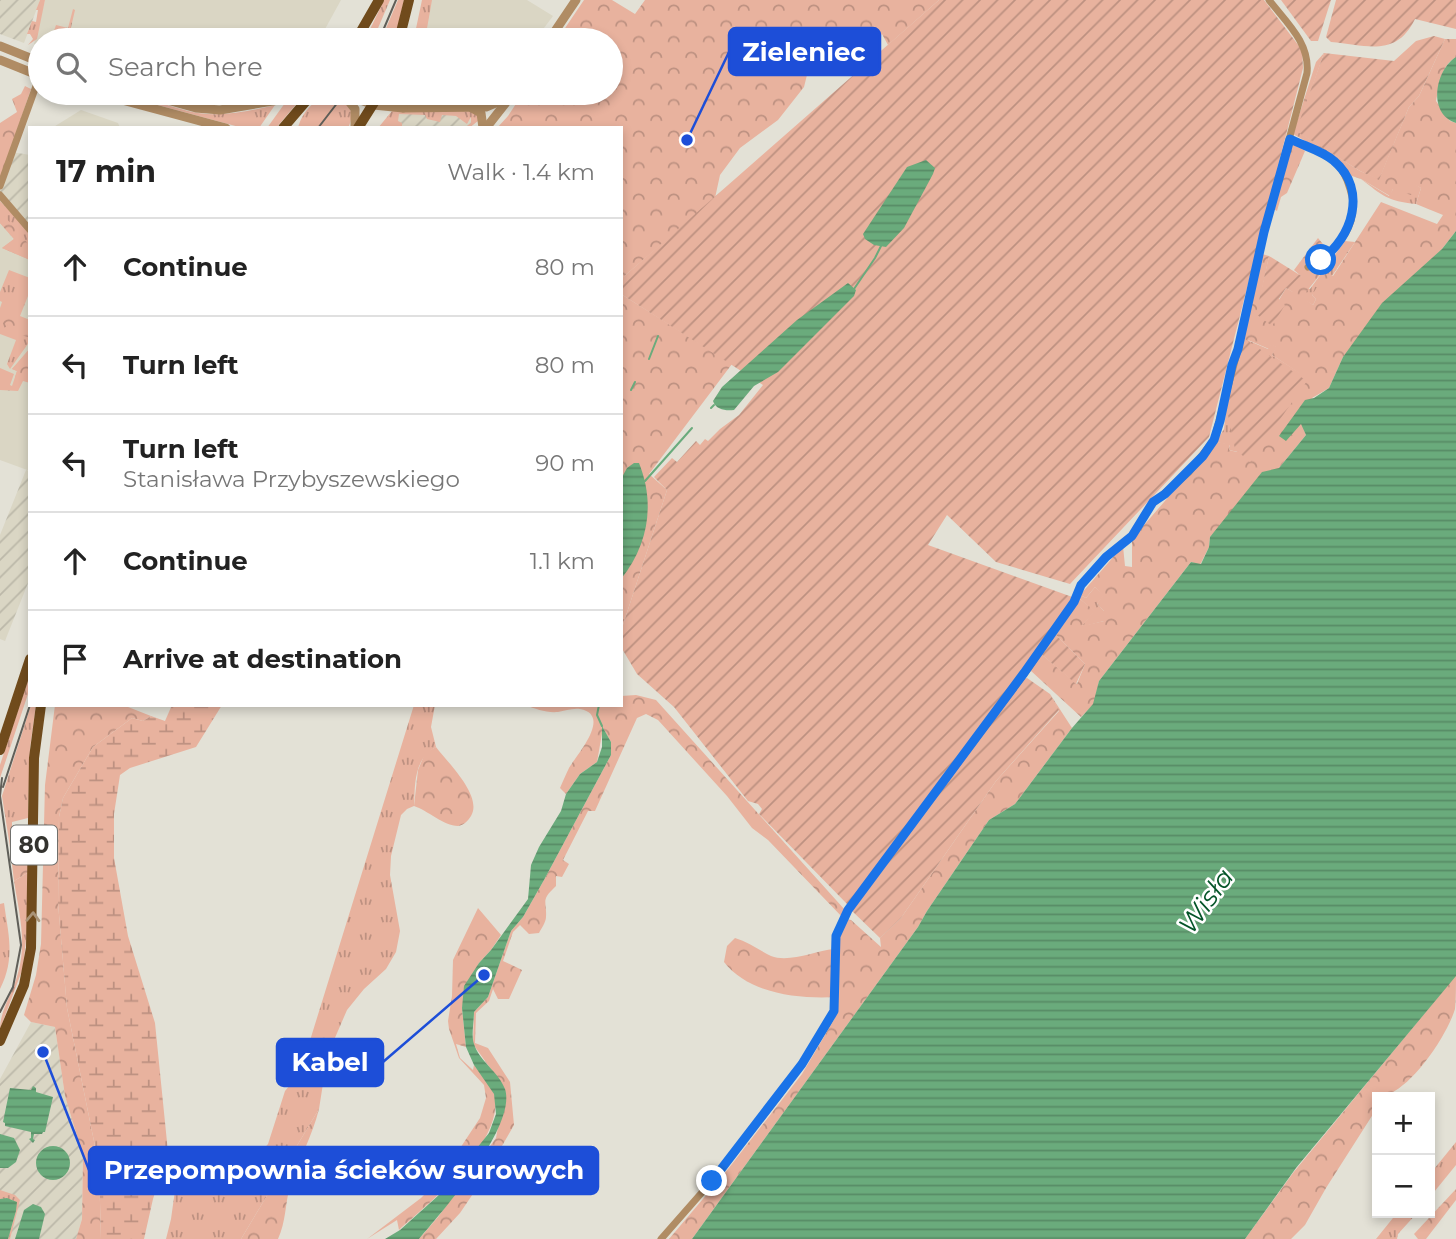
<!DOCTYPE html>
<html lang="en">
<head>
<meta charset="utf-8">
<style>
  body { margin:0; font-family:Montserrat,sans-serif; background:#f6f6f6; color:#222 }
  .controls { position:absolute; right:21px; bottom:21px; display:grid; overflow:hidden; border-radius:0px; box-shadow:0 4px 10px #0003 }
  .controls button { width:63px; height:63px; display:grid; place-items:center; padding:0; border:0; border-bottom:2px solid #e0e0e0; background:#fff; color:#222; font:35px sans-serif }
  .stop { position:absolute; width:21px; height:21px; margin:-16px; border:5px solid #1a73e8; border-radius:50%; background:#fff }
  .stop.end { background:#1a73e8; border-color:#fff; box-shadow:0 2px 7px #0008 }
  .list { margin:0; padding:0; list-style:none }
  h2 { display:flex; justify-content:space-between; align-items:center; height:91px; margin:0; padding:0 28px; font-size:30px }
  h2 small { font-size:23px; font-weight:400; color:#767676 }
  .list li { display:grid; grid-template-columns:46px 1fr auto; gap:21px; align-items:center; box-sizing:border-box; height:98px; padding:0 28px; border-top:2px solid #e0e0e0 }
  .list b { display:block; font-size:26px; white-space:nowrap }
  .list p { margin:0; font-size:23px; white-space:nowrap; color:#767676 }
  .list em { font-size:23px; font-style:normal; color:#767676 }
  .icon { flex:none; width:38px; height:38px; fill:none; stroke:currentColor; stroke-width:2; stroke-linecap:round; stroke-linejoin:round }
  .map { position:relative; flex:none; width:1456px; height:1239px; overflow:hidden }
  .search { position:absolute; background:#fff; box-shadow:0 4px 10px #0003; left:28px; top:28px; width:595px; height:77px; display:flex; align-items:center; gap:18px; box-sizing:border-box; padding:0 24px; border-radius:38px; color:#767676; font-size:26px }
  .panel { position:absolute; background:#fff; box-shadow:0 4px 10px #0003; left:28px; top:126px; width:595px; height:581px; border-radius:0px }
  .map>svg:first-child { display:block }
</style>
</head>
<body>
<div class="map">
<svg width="1456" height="1239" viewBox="0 0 1456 1239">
  <defs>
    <pattern id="industrial-furrows" width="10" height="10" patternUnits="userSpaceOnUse" patternTransform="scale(1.75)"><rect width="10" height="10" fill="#dad6c4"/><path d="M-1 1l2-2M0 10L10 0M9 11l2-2" fill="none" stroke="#bcb8a9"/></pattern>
    <pattern id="grass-tufts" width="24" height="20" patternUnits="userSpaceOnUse" patternTransform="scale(1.75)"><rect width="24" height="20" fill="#e8b29e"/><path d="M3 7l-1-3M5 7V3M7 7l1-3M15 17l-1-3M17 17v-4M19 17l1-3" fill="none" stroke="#bd9181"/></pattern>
    <pattern id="forest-crowns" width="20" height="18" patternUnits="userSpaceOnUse" patternTransform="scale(1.75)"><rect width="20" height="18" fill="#e8b29e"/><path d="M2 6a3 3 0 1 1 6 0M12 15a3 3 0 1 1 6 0" fill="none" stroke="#bd9181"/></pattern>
    <pattern id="wetland-marsh" width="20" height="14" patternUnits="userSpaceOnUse" patternTransform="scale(1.75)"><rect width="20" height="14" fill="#e8b29e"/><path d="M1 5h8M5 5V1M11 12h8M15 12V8" fill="none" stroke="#bd9181"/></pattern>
    <pattern id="garden-furrows" width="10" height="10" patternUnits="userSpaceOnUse" patternTransform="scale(1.75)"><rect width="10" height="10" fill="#e8b29e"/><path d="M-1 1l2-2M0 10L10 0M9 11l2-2" fill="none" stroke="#bd9181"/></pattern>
    <pattern id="water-rules" width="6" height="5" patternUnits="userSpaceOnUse" patternTransform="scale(1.75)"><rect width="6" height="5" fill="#6aab7c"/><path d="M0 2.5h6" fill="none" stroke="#588c66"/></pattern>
  </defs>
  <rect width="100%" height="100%" fill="#e3e1d6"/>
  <g fill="#dad6c4">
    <path d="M 45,0 L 341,0 L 319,40 L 40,40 L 40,46 L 34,44 Z"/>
    <path d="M 423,0 L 527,0 L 553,16 L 535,40 L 414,40 Z"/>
    <path d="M 81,110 L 118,123 L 120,128 L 52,128 Z"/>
    <path d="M 0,221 L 16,243 L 30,254 L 30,471 L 0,460 Z"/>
  </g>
  <g fill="url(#industrial-furrows)">
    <path d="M 0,0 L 40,0 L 24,43 L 0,34 Z"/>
    <path d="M 396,112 L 479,117 L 470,128 L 392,128 Z"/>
    <path d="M 6,151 L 30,155 L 30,254 L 16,243 L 0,221 L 0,165 Z"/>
    <path d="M 26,470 L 30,471 L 30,578 L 5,641 L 0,639 L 0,535 Z"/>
    <path d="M 31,1022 L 55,1027 L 65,1096 L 83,1156 L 82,1219 L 76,1239 L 0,1239 L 0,1079 Z"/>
  </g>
  <g fill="url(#grass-tufts)">
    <path d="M 40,0 L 45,0 L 37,39 L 28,45 L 33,39 L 30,34 L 27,34 L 32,21 L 36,22 L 38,10 L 36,10 Z"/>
    <path d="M 384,0 L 390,0 L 373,40 L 365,40 Z"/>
    <path d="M 398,0 L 404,0 L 395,40 L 381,40 Z"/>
    <path d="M 422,0 L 432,0 L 426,34 L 454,40 L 416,40 L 414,38 Z"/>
    <path d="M 73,9 L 75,10 L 69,36 L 87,40 L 70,40 L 53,34 L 56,25 L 68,28 Z"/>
    <path d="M 113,93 C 142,93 169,108 198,113 C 223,117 250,111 275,105 L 259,128 L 243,128 Z"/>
    <path d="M 159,93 L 216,93 L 220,98 L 213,100 L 213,103 L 196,103 Z"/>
    <path d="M 328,95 C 347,96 357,110 348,128 L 298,128 C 301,114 314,99 328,95 Z"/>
    <path d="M 299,101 L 276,128 L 267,128 L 285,103 Z"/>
    <path d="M 392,111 L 471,111 L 477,114 L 478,121 L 469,128 L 467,126 L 471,123 L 471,117 L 467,124 L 456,116 L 442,115 L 440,122 L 427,119 L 425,115 L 399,114 L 398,121 L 402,123 L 402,128 L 378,128 Z"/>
    <path d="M 1361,179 L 1389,196 L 1393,189 L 1415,184 L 1421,188 L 1416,204 C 1387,201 1383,196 1361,179 Z"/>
    <path d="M 0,201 L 30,232 L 30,260 L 2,248 L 14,239 L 0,223 Z"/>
    <path d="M 1345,241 L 1355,242 L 1332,276 L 1312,295 L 1316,299 L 1313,305 L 1301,298 L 1307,288 L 1310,289 Z"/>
    <path d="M 9,270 L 30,278 L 30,291 L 20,316 L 30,320 L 30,341 L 10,369 L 7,364 L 16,340 L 0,334 L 0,308 L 2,302 L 0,301 L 0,292 Z"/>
    <path d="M 1247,340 L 1268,349 L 1271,344 L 1277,347 L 1272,355 L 1300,373 L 1286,391 L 1245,346 Z"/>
    <path d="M 30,348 L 30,383 L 23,381 L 18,391 L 0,390 L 0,368 L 14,374 L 10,385 L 12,386 L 17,371 L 12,369 Z"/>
    <path d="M 1227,403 L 1241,406 L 1238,452 L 1229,450 L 1230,445 L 1216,442 L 1224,429 Z"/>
    <path d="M 1095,587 L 1104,595 L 1097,604 L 1104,611 L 1104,621 L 1081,627 L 1094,611 L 1080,599 L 1080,595 L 1086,598 Z"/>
    <path d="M 30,674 L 30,688 L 0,778 L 0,765 Z"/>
    <path d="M 31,705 L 36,705 L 30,748 L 28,818 L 12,822 L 12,827 L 29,829 L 28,855 L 14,839 L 10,847 L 2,796 Z"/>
    <path d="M 414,705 L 435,705 L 431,727 L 436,747 C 414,759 415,783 414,806 L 407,809 L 401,815 L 391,856 L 390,875 L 400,931 L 396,952 L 386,969 L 364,989 L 347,1010 L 331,1047 L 325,1071 L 319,1109 L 241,1239 L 166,1239 L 171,1219 L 177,1176 C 194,1169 224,1150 243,1151 C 249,1152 253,1154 259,1154 L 268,1144 L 285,1091 L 299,1074 L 303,1063 Z"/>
    <path d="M 29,872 L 27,931 L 23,968 L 0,1029 C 0,1010 13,993 18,973 C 27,942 19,912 14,881 Z"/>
    <path d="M 4,903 C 8,933 16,958 0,989 L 0,904 Z"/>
    <path d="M 1456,1142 L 1456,1165 L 1430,1197 L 1430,1174 Z"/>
    <path d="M 0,1190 L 15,1195 L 20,1200 L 10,1239 L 8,1239 L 16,1211 L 13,1200 L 0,1199 Z"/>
    <path d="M 1397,1213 L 1417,1213 L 1398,1234 L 1397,1239 L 1376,1239 Z"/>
  </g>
  <g fill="url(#forest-crowns)">
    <path d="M 584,0 L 612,0 L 635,14 L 645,0 L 939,0 L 888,45 L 882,34 C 856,62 841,75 816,35 L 809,36 L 808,71 L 804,87 L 778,120 L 740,148 L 720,175 L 715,198 L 621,279 L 621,128 L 497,128 L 508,116 L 523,93 L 611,93 L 611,40 L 557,40 Z"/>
    <path d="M 1445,39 L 1456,39 L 1456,57 C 1440,67 1440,84 1436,101 L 1450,121 L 1456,123 L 1456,231 L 1442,249 L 1343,357 L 1329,388 L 1312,398 L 1302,424 L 1306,435 L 1279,468 L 1210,537 L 1209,547 L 1200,565 L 1191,562 L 1099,681 L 1094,704 L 1081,717 L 1030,670 L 1040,653 L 1077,684 L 1085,664 L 1056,635 L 1080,599 L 1095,611 L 1082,626 L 1104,621 L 1104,611 L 1097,604 L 1103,595 L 1095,587 L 1086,598 L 1080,595 L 1123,546 L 1125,566 L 1132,567 L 1132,539 L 1216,442 L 1230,444 L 1229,450 L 1237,452 L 1241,406 L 1227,403 L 1236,369 L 1286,391 L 1299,373 L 1272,355 L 1276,347 L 1271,345 L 1269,349 L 1248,340 L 1236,363 L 1262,254 L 1269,256 L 1257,314 L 1279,300 L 1286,288 L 1293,292 L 1302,277 L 1294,270 L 1318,238 L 1327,249 L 1318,256 L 1328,265 L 1302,297 L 1313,305 L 1316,299 L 1312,295 L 1326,273 L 1333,276 L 1381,202 L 1437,224 L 1443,215 L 1416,204 L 1421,188 L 1415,185 L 1411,195 L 1393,189 L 1390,196 L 1361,179 L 1346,174 L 1339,160 L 1293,134 L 1316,62 L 1324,53 L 1297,131 L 1360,171 L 1379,179 L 1409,107 L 1419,96 Z"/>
    <path d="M 25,86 L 31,89 L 0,181 L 0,123 L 17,112 L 12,99 L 21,94 Z"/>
    <path d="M 1291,142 L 1305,151 L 1287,193 L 1281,197 L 1277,211 L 1272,208 Z"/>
    <path d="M 0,211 L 30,246 L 30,260 L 2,248 L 14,239 L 0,223 Z"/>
    <path d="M 621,294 L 732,364 L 649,474 L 667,490 L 621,631 Z"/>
    <path d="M 0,312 L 30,325 L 30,338 L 4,329 L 8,325 L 0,323 Z"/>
    <path d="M 24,356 L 30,359 L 30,383 L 15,377 L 17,371 L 12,369 Z"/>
    <path d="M 1050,694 L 1072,728 L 1015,804 L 989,820 L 927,911 L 918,927 L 692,1239 L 669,1239 L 725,1173 L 802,1074 L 835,1018 L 836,997 C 798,999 749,994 724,962 L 727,946 L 735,938 C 748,942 759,950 771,956 C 789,963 815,951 834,949 L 845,920 L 768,840 L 752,828 L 727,796 L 658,720 L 646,714 L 637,718 L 595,811 L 588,811 L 563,860 L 569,864 L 562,877 L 556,876 L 556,886 C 540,901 547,900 546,917 C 546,922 541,929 539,933 L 529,934 L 520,925 L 513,932 L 503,961 L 522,970 L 509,999 L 498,999 L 493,989 L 489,1001 L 476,1013 L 475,1043 L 488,1048 L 510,1082 L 514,1125 L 483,1179 L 460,1213 L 436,1239 L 419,1239 L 438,1217 L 496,1138 L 505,1089 L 473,1044 L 474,1012 L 488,997 L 511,931 L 523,917 L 544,880 L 611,755 L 611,742 L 603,728 L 597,762 L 580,774 L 566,794 L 560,788 C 563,781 566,774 569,768 C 576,756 613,715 580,709 C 572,708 565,711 558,712 C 546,713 536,709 525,705 L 621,705 L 621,696 L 636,695 L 656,700 L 845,910 L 845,919 L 851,920 L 881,947 L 880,938 L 901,918 L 996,781 L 1059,711 Z"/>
    <path d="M 55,705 L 123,705 L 151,716 L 143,721 L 132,718 L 93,747 L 63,798 L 59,817 L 58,903 L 67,1008 L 99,1166 L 101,1239 L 76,1239 L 82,1219 L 83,1156 L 65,1096 L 55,1027 L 31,1022 L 24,1015 L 36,975 L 41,944 L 45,785 Z"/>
    <path d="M 436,747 C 448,763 483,796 471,816 C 468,821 464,825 458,826 C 444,826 427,810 414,806 L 418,770 L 425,753 Z"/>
    <path d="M 21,838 L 22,851 L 28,855 L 29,872 L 14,881 L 10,847 L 14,839 Z"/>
    <path d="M 478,908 L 501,935 L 491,950 L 479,963 L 462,1008 L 466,1047 L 456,1044 L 460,1058 L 473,1070 L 474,1065 C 481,1074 493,1086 495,1097 C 502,1144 431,1202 399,1230 L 397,1220 L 367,1239 L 421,1198 L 439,1180 L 480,1118 L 486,1098 L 484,1085 L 459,1058 L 449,1029 L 448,1021 L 452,996 L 453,960 Z"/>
    <path d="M 1456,975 C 1456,985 1456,999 1455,1009 C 1447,1036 1407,1097 1377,1097 L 1377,1108 L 1326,1188 L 1305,1225 L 1291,1239 L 1245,1239 L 1293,1173 Z"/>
    <path d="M 319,1109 C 312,1137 299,1159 290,1186 C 285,1204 286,1222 278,1239 L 241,1239 Z"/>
    <path d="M 1456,1189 L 1456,1200 L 1426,1239 L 1418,1239 L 1414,1234 Z"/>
  </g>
  <path fill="url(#wetland-marsh)" d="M 172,705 L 222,705 L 196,747 L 130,768 L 120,775 L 114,814 L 114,858 L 128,936 L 155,1023 L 168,1152 L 153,1199 L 144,1239 L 101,1239 L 99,1166 L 67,1008 L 58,903 L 59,817 L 63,798 L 93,747 L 132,718 L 143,721 L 151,716 L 165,721 Z"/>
  <g fill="url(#garden-furrows)">
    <path d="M 939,0 L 1264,0 L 1302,50 L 1303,68 L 1209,437 L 1070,584 L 996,562 L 947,515 L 928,545 L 1075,598 L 848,905 L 759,814 L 762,809 L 758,804 L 748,801 L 674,707 L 637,674 L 621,647 L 621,631 L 667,490 L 654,477 L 672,458 L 677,462 L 696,441 L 700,445 L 705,439 L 708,441 L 720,429 L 739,415 L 763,385 L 621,294 L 621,279 Z"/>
    <path d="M 1281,0 L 1331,0 L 1318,41 L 1311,41 Z"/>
    <path d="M 1336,0 L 1456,0 L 1456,29 L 1415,19 C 1396,58 1367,45 1331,42 L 1326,37 Z"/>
    <path d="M 1434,36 L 1445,39 L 1419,96 L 1409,107 L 1379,180 L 1360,171 L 1296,131 L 1324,53 L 1394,61 L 1416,41 Z"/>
    <path d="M 1269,256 L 1303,277 L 1294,293 L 1286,288 L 1279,299 L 1285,305 L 1272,326 L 1256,314 Z"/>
    <path d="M 1242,337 L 1307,381 L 1250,462 L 1235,449 L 1227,410 Z"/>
    <path d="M 1056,635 L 1085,664 L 1076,684 L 1040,653 Z"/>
    <path d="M 1027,678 L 1050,694 L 1059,710 L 996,781 L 901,918 L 880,938 L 851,910 L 1024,679 Z"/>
  </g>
  <g fill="url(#water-rules)">
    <path d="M 1456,57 L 1456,123 C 1427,114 1435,70 1456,57 Z"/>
    <path d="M 926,160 L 935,168 L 933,174 L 904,228 L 886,247 L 874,245 L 865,239 L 863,234 L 907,167 Z"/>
    <path d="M 1456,231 L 1456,976 L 1296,1168 L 1245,1239 L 692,1239 L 918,927 L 927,911 L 989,820 L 1015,804 L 1072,728 L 1093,704 L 1099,681 L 1191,562 L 1201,564 L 1209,547 L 1210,537 L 1262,472 L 1279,468 L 1306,435 L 1301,424 L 1286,441 L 1279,436 L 1305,400 L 1314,398 L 1329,388 L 1343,357 L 1382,303 L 1442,249 Z"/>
    <path d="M 848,283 L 856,290 L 854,296 L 778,372 L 754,386 L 734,410 C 726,411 716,410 713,401 L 722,387 L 797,320 Z"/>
    <path d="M 634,463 L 639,463 C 655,503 649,544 621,579 L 621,479 L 627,468 Z"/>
    <path d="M 602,726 L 611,742 L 611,755 L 544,880 L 523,917 L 511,931 L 488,997 L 474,1012 C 474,1021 471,1036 474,1044 C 479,1061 499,1072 505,1089 C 517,1126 443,1211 419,1239 L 385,1239 L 400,1230 L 440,1194 L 489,1133 L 496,1114 L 494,1094 L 474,1065 L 466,1047 L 462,1008 L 464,986 L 479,963 L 491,950 L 528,899 L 531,865 L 539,847 L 561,811 L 566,794 L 580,774 L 597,762 L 602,747 Z"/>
    <path d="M 33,1086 L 36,1088 L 36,1092 L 53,1097 L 45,1132 L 43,1132 L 42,1134 L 34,1134 L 33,1139 L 35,1140 L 33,1143 L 29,1139 L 31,1138 L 31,1132 L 5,1126 L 5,1123 L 3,1122 L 10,1088 L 31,1090 Z"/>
    <path d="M 0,1134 L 14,1138 L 20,1150 L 16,1162 L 8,1168 L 0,1168 Z"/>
    <circle cx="53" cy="1163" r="17"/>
    <path d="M 7,1198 L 17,1202 L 16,1211 L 8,1239 L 0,1239 L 0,1199 Z"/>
    <path d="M 33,1204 L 41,1207 L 45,1214 L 39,1239 L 15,1239 L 24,1210 Z"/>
  </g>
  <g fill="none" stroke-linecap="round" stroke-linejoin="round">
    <g stroke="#6aab7c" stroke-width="2">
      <path d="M 854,289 L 875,258 L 881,246"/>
      <path d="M 649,359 L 658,336"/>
      <path d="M 631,390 L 635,382"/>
      <path d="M 711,408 L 714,405"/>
      <path d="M 645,481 L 692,428"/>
      <path d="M 599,705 L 597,715 L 602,726"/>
    </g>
    <g stroke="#b08c64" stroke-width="7">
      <path d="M 1290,139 C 1304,146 1322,151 1334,161 C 1342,168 1347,178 1350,189 C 1362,224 1337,251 1308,267"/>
      <path d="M 0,186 L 40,75"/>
      <path d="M 0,195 L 30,230"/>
      <path d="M 661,1239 L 712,1181 L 780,1094 L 802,1064 L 826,1026 L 834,1011 L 836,936 L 848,910 L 1025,673 L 1074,602 L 1081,585 L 1106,557 L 1132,536 L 1151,505 L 1189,472 L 1214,440 L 1238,349 L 1264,232 L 1307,73 C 1310,43 1287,23 1269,0"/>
    </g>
    <g stroke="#b08c64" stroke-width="9">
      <path d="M 549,40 L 576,0"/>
      <path d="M 0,46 L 40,62"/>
      <path d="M 0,60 L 40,76"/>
      <path d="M 96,93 L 226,128"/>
      <path d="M 142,93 L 196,108 L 220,110 L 320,93"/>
      <path d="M 342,93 L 374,105 L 403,108 L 486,107 L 512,96"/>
      <path d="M 389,93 L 403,108"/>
      <path d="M 344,95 L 355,109 L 355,128"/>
      <path d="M 472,108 L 481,113 L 483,128"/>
      <path d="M 486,128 L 508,100"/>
    </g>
    <g stroke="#704b1c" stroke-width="10">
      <path d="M 356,40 L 379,0"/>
      <path d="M 399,40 L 409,0"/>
      <path d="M 283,128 L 313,93"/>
      <path d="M 358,128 L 380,93"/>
      <path d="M 0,750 L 30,659"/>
      <path d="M 0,1041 L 24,985 L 31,948 L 34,758 L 41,705"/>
    </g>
    <g stroke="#605f59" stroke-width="2">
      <path d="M 379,40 L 396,0"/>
      <path d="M 318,128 L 345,93"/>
      <path d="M 3,787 L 30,705"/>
      <path d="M 0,1012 L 13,987 L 21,945 L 0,796 L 2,778"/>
    </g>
  </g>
  <defs><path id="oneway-chevron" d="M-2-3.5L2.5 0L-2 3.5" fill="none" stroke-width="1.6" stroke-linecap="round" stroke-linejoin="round" transform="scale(1.75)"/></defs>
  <use stroke="#a99377" href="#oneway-chevron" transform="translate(33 917) rotate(-88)"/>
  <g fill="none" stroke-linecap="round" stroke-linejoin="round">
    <path stroke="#1a73e8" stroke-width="9" d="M 712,1181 L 802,1064 L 834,1011 L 836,936 L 848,910 L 1024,673 L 1074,602 L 1081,585 L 1106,557 L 1132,536 L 1153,502 L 1165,494 L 1203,456 L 1214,440 L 1220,421 L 1232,365 L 1238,349 L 1264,232 L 1290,139 C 1304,146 1323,151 1334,161 C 1368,190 1352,238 1321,260"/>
  </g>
  <g text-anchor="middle" stroke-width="5" stroke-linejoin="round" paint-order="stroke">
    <rect fill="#fff" stroke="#70706d" stroke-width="2" x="11" y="825.5" width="46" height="39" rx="5"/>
    <g font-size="23" font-weight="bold" fill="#33322e">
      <text x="34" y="853">80</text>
    </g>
    <g font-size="26" font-style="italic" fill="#055529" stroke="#fff">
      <text transform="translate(1206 901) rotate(-54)" y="9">Wisła</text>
    </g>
  </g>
  <path fill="none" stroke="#1d4ed8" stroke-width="2.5" d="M687 140L729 52M484 975L383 1062M43 1052L89 1170"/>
  <g fill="#1d4ed8" stroke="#fff" stroke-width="2.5">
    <circle cx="687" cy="140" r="7"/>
    <circle cx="484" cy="975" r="7"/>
    <circle cx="43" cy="1052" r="7"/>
  </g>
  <g fill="#1d4ed8" stroke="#1d4ed8" stroke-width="2.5">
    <rect x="729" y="28" width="151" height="47" rx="7"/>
    <rect x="277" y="1039" width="106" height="47" rx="7"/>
    <rect x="89" y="1147" width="509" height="47" rx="7"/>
  </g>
  <g font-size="26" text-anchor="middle" font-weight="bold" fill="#fff">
    <text x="804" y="61">Zieleniec</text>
    <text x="330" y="1071">Kabel</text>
    <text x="344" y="1179">Przepompownia ścieków surowych</text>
  </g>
</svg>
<div class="controls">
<button>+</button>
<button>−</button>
</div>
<div class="stop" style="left:1321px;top:260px"></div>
<div class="stop end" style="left:712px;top:1181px"></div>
<div class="search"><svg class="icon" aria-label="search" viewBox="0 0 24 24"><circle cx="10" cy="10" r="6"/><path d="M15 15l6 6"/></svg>Search here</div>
<section class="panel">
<h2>17 min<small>Walk · 1.4 km</small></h2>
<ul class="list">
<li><svg class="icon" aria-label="ahead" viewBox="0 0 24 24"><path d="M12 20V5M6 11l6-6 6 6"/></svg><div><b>Continue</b></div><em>80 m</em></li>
<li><svg class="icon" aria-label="left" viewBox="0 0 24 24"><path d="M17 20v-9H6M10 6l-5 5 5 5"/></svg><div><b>Turn left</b></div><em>80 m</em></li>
<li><svg class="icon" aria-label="left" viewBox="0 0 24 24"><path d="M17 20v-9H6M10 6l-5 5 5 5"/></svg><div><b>Turn left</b><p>Stanisława Przybyszewskiego</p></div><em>90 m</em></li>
<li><svg class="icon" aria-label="ahead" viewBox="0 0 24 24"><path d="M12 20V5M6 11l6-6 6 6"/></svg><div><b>Continue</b></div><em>1.1 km</em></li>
<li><svg class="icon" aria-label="arrive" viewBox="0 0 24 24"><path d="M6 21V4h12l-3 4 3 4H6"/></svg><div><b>Arrive at destination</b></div></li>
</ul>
</section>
</div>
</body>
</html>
